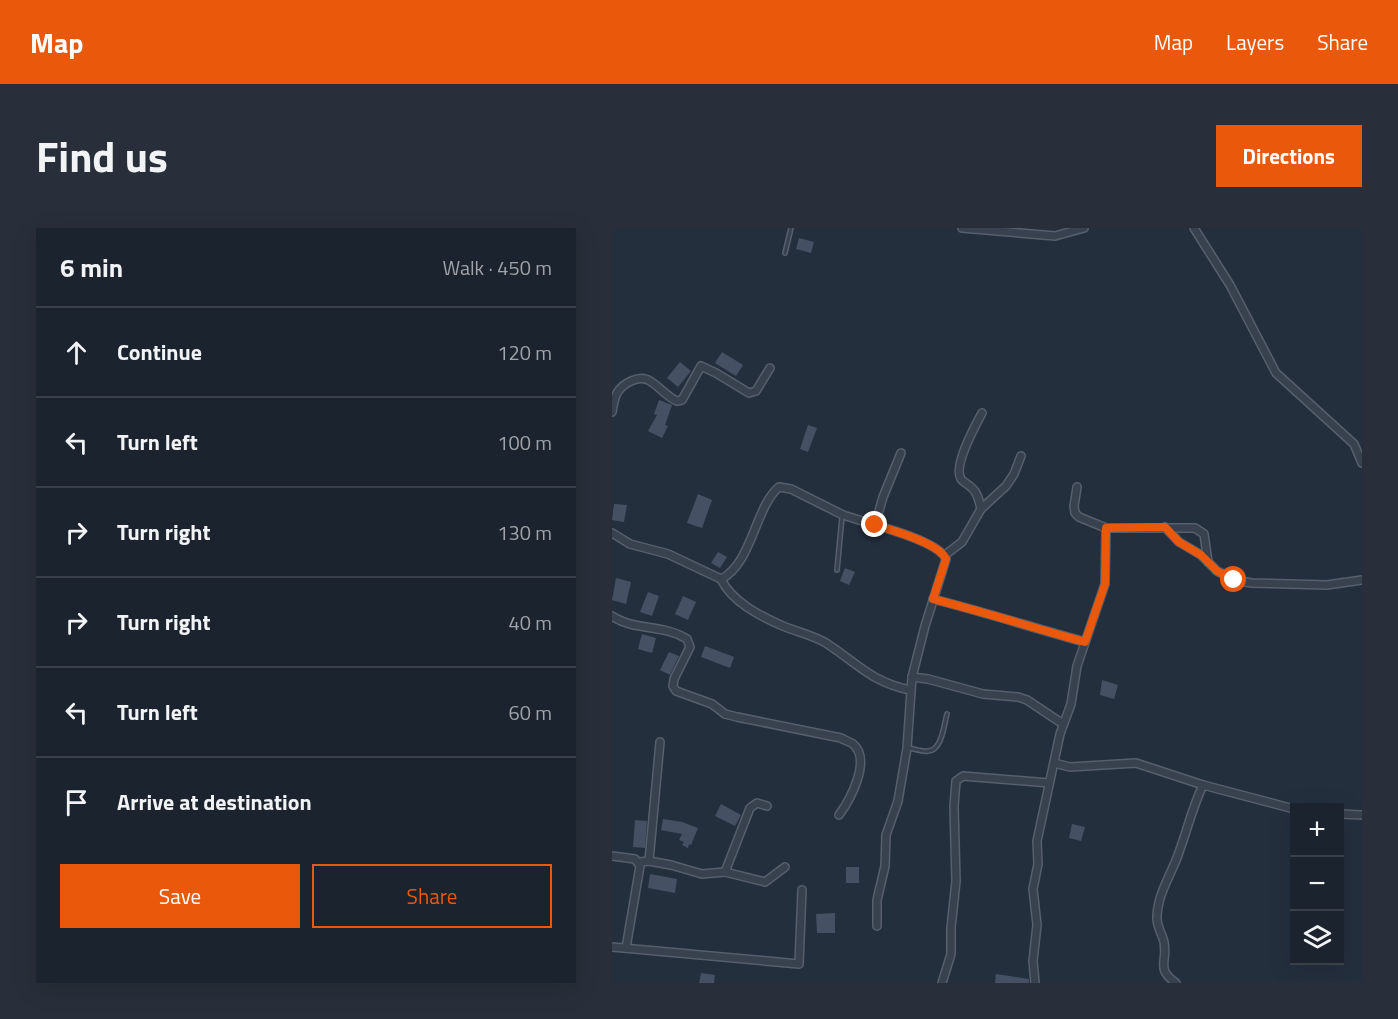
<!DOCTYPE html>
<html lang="en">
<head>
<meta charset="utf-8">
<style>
  body { margin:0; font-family:"Titillium Web",sans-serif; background:#282f3a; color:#f1f3f6 }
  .controls { position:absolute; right:18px; bottom:18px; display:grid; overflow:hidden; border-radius:0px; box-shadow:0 6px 24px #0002 }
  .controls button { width:54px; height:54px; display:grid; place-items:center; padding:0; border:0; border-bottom:2px solid #39404a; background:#1b232e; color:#f1f3f6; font:30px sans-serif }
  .stop { position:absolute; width:18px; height:18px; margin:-14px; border:4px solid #ea580c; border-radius:50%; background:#fff }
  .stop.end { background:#ea580c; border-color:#fff; box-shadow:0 2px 6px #0008 }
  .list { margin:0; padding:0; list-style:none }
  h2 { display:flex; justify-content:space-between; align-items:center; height:78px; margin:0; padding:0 24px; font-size:26px }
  h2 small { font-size:20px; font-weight:400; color:#a0a4aa }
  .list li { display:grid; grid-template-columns:39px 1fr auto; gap:18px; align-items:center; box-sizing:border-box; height:90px; padding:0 24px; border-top:2px solid #39404a }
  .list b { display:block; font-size:22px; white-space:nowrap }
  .list em { font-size:20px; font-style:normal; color:#a0a4aa }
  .actions { display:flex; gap:12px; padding:18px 24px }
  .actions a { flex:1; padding:14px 0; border:2px solid #ea580c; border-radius:0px; text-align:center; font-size:21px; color:#ea580c }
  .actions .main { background:#ea580c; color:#fff }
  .icon { flex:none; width:33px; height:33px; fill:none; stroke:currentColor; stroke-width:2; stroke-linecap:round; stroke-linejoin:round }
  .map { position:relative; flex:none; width:750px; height:755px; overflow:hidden; border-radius:0px }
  header { display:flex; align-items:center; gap:36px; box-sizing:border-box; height:84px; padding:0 30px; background:#ea580c; color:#fff }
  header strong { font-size:28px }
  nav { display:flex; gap:33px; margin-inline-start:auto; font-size:21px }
  .intro { display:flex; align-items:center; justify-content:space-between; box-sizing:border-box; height:144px; padding:0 36px }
  h1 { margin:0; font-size:42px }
  .button { padding:15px 27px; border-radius:0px; background:#ea580c; color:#fff; font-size:21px; font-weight:700 }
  main { display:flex; gap:36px; padding:0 36px }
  aside { flex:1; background:#1b232e; border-radius:0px; box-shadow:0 6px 24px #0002 }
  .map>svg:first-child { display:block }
</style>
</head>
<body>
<header>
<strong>Map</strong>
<nav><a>Map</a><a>Layers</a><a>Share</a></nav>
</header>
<div class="intro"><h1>Find us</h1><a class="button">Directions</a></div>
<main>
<aside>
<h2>6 min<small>Walk · 450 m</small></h2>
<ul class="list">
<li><svg class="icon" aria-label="ahead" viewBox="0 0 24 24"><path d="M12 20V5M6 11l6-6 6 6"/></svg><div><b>Continue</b></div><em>120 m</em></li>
<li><svg class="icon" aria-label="left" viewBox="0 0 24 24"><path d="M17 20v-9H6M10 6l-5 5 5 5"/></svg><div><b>Turn left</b></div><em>100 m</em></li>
<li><svg class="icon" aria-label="right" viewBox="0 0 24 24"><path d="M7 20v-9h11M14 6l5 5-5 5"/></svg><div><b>Turn right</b></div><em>130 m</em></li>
<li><svg class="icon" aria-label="right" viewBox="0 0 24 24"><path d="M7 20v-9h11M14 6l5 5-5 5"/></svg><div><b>Turn right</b></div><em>40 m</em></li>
<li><svg class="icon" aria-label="left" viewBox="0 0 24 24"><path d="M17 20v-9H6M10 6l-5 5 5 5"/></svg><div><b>Turn left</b></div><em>60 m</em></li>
<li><svg class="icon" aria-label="arrive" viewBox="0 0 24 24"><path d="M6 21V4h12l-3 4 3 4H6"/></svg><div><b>Arrive at destination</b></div></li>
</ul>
<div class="actions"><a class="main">Save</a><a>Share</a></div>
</aside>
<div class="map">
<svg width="750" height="755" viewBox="0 0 750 755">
  <rect width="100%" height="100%" fill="#242f3e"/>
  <g fill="#455162">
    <path d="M 187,10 L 202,14 L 199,25 L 184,21 Z"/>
    <path d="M 110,124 L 131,137 L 124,148 L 103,135 Z"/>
    <path d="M 68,134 L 79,143 L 66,159 L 55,150 Z"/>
    <path d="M 47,172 L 60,177 L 53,197 L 56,198 L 50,210 L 36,203 L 45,187 L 42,186 Z"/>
    <path d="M 196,197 L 205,200 L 196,224 L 188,221 Z"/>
    <path d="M 86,266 L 100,272 L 90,300 L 75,295 Z"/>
    <path d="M 2,276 L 15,277 L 12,294 L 0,292 Z"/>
    <path d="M 106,324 L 115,329 L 108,340 L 99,335 Z"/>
    <path d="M 233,340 L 243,344 L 237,357 L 228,353 Z"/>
    <path d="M 4,350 L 19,354 L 14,376 L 0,372 Z"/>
    <path d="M 36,364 L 47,368 L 40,388 L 28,384 Z"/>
    <path d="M 71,368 L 84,374 L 76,392 L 63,386 Z"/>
    <path d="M 30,406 L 44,410 L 40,425 L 26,421 Z"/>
    <path d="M 93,418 L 122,429 L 118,440 L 89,429 Z"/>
    <path d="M 57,424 L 67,428 L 58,447 L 48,442 Z"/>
    <path d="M 490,452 L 506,457 L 502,471 L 488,467 Z"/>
    <path d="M 109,576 L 129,587 L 123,598 L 103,588 Z"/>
    <path d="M 51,591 L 70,594 L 86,600 L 79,617 L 77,616 L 76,620 L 70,617 L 72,614 L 67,612 L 70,606 L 49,602 Z"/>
    <path d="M 23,592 L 35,593 L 33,620 L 21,619 Z"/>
    <path d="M 460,596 L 473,599 L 469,613 L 457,610 Z"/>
    <rect x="234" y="639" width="13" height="16"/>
    <path d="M 38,646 L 65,651 L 63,665 L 36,660 Z"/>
    <path d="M 223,685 L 223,705 L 205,705 L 204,686 Z"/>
    <path d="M 89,745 L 103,747 L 102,755 L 87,755 Z"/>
    <path d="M 384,746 L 417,751 L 417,755 L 383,755 Z"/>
  </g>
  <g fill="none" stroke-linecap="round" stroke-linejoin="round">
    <defs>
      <g id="lane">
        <path d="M 173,25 L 179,0"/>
        <path d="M 225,342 L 230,289"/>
        <path d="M 297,520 C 303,521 310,524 316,523 C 330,523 332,496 335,486"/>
      </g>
      <g id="street">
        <path d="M 350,0 L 443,8 L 472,0"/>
        <path d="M 582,0 L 618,57 L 664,145 L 742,216 L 750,235"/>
        <path d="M 0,184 C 1,178 2,171 5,165 C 11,155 28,146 38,153 C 48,159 55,169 65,173 L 70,172 L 89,138 L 104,145 L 137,165 L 144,163 L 158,140"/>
        <path d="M 465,259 L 462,278 L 463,285 L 467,289 L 494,300 L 583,300 L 592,306 L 596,334"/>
        <path d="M 369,281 C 367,273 366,265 360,260 C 356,256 352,255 349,251 C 341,238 363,198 370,185"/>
        <path d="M 263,297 C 280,302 327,315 334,331 L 313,398 L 300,449 L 295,520 L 286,573 L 274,607 L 273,638 L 265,672 L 265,698"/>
        <path d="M 553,299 L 567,314 L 589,327 L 605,343 L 622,352 L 640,355 L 715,357 L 750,352"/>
        <path d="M 0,305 L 18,316 L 56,326 L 109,351 C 140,336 143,279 167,259 L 179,261 L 231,287 L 263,297 L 271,269 L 289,225"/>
        <path d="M 333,327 L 350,314 L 369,281 L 394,258 L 402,246 L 409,228"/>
        <path d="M 109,351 C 120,374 148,388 171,398 C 185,404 201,407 214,415 C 245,435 259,454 298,462"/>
        <path d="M 321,371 C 372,384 422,400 473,414"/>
        <path d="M 0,388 C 22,403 51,396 75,411 L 78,419 L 62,451 L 61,458 L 64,463 L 100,476 L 113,486 L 125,489 L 229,510 C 232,512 238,514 241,516 C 260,532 238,572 227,587"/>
        <path d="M 300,449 L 316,451 L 371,466 L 406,469 L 415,472 L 451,496"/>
        <path d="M 442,535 L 458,539 L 524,535 L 591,557 L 682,581"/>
        <path d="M 728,586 L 750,587"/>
        <path d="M 0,628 L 23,631 L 28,638 L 14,720"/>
        <path d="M 37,633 L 48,514"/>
        <path d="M 28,634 L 37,633 L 59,637 L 90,646 L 113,644 L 153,654 L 173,639"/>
        <path d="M 113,644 L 138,580 L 145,575 L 155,578"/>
        <path d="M 0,719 L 187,736 L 190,662"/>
        <path d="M 330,755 L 339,726 L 339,700 L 344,653 L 342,578 L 344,553 L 351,548 L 437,555"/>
        <path d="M 423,755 L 421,733 L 425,697 L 421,661 L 426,636 L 425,613 L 448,506 L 459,476 L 465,438 L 493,356 L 494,300"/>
        <path d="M 564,755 C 543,740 556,734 552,714 C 550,705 544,698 545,688 C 546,665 559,647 566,627 C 575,603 580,580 591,557"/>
      </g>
    </defs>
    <use href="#lane" stroke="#565f6c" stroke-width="6"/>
    <use href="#street" stroke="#565f6c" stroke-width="10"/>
    <use href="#lane" stroke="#38414e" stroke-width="3"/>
    <use href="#street" stroke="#38414e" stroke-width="7"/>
  </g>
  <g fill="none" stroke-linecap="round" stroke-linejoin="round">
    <path stroke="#ea580c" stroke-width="8" d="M 263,297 C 280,302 327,315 334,331 L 321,371 C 372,384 422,400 473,414 L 493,356 L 494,300 L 553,299 L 567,314 L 589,327 L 605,343 L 622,352"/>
  </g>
</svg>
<div class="controls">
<button>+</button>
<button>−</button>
<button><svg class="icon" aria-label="layers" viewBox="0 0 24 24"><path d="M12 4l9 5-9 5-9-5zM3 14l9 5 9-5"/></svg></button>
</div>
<div class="stop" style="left:622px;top:352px"></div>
<div class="stop end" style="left:263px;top:297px"></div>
</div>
</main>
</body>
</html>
